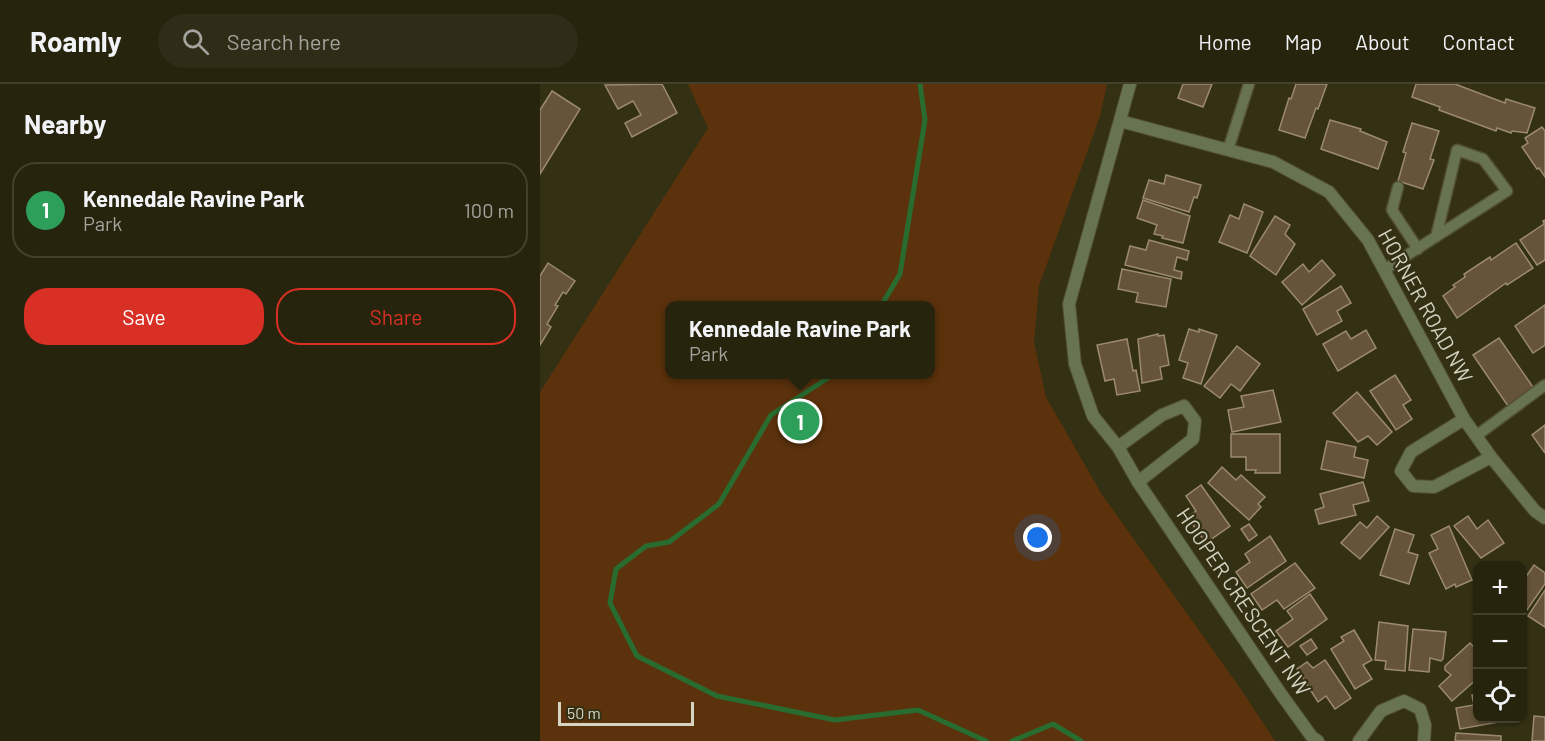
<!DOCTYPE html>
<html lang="en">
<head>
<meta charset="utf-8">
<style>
  body { margin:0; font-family:Barlow,sans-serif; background:#2f2c17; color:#f1f3f6 }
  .controls { position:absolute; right:18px; bottom:18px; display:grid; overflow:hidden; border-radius:12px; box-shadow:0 2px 4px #0004 }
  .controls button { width:54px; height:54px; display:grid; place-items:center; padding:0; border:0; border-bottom:2px solid #43412e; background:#27240e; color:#f1f3f6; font:30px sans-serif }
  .scale { position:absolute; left:18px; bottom:15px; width:136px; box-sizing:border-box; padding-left:6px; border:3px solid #d5d4c3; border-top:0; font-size:16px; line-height:21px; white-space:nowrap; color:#d5d4c3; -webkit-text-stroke:4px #343013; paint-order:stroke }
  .you { position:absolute; left:498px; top:454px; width:21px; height:21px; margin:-15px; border:4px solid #fff; border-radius:50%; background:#1a73e8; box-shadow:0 0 0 9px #1a73e833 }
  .badge { display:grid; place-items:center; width:39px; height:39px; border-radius:50%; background:#d93025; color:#fff; font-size:20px; font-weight:700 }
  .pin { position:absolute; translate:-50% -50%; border:3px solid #fff; box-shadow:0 2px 6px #0006 }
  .popup { position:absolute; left:125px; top:217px; width:270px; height:78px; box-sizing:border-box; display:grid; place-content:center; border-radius:12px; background:#27240e; filter:drop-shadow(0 2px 4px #0005); font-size:20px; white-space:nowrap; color:#a4a49e }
  .popup b { font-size:22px; color:#f1f3f6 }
  .popup::after { content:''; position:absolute; left:50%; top:100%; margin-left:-12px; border:12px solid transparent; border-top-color:#27240e }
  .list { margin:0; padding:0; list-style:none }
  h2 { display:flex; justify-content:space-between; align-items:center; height:78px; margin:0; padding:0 24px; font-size:26px }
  h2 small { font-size:20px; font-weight:400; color:#a4a49e }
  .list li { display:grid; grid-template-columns:39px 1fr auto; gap:18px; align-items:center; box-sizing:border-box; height:96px; margin:0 12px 12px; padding:0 12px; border:2px solid #43412e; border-radius:24px }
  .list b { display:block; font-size:22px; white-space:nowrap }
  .list p { margin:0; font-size:20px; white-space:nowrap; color:#a4a49e }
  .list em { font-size:20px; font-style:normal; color:#a4a49e }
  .actions { display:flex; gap:12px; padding:18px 24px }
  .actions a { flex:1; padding:14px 0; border:2px solid #d93025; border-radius:24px; text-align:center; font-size:21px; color:#d93025 }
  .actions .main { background:#d93025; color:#fff }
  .icon { flex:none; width:33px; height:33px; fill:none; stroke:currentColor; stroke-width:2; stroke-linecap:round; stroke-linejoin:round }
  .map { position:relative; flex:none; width:1005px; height:657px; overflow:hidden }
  header { display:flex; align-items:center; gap:36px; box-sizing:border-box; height:84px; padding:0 30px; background:#27240e; border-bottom:2px solid #43412e }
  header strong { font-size:28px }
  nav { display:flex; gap:33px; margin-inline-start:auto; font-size:21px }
  .search { width:420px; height:54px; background:#2f2c17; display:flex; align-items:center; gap:15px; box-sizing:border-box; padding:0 21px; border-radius:33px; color:#a4a49e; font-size:22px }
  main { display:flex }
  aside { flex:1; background:#27240e }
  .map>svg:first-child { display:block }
</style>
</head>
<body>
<header>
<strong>Roamly</strong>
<div class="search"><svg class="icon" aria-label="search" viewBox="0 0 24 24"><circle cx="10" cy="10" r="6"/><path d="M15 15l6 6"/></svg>Search here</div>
<nav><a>Home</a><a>Map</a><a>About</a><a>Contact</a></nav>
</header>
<main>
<aside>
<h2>Nearby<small></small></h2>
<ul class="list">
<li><span class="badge" style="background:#2e9e5b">1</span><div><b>Kennedale Ravine Park</b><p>Park</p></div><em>100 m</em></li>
</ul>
<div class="actions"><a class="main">Save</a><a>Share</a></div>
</aside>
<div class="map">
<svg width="1005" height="657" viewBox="0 0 1005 657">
  <rect width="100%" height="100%" fill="#343013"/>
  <path fill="#5c320c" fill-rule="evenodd" d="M 148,0 L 567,0 L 560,32 L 499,202 L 494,258 L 506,313 L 561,409 L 698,601 L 735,657 L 0,657 L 0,308 L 168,44 ZM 130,222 L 391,222 L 391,290 L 130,290 Z"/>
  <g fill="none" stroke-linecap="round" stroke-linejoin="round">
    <g stroke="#286c30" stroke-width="5">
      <path d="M 341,222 L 360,190 L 385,36 L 380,0"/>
      <path d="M 294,290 L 231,331 L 179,420 L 129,458 L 106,462 L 76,485 L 70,519 L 97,572 L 177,612 L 295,636 L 378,626 L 446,657"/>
      <path d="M 472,657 L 513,640 L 541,657"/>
    </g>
  </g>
  <g fill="#655439" stroke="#9c8a6e" stroke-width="1.5">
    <path d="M 122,0 L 137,29 L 92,53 L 85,39 L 101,31 L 93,17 L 78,25 L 65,1 Z"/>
    <path d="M 643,0 L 672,0 L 663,23 L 638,14 Z"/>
    <path d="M 756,0 L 787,0 L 778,25 L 776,24 L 765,54 L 739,46 L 749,14 L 751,15 Z"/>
    <path d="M 876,0 L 915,0 L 965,19 L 966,15 L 995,24 L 987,49 L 972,47 L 971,49 L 957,44 L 956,47 L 899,26 L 900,23 L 872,13 Z"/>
    <path d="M 12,7 L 40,25 L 0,90 L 0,26 Z"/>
    <path d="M 790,36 L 821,45 L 820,47 L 847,58 L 838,85 L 781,65 Z"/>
    <path d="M 872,39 L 899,47 L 890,75 L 894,76 L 883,105 L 858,97 L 866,69 L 863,68 Z"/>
    <path d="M 1002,43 L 1005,47 L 1005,93 L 999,84 L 997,85 L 982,63 L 988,59 L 985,54 Z"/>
    <path d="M 626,91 L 661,101 L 657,114 L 654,113 L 649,128 L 603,114 L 609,96 L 624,100 Z"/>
    <path d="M 603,116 L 650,132 L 643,159 L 622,154 L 623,152 L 614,150 L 617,141 L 597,134 Z"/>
    <path d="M 704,120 L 723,128 L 707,169 L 679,158 L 690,131 L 699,135 Z"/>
    <path d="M 735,132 L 750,141 L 745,150 L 755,160 L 736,191 L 710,172 Z"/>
    <path d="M 1005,136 L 1005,176 L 997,181 L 980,156 L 1004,140 L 1003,137 Z"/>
    <path d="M 609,156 L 649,167 L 647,176 L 637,173 L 634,186 L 642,188 L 641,195 L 585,181 L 590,162 L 606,166 Z"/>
    <path d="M 976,159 L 993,184 L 967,201 L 966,199 L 917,234 L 903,212 L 915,203 L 913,201 L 925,193 L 924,190 L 950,173 L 951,176 Z"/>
    <path d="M 782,176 L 795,191 L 762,221 L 742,198 L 763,180 L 769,188 Z"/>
    <path d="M 8,179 L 35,197 L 26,210 L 23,208 L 15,221 L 18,222 L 7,240 L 11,243 L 0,261 L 0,192 Z"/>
    <path d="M 582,185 L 631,195 L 626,223 L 596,218 L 598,209 L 578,205 Z"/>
    <path d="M 801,202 L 811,219 L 797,227 L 802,237 L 777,251 L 763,225 Z"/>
    <path d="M 1005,221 L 1005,261 L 993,269 L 975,242 Z"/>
    <path d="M 649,245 L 659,248 L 659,245 L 677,251 L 661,300 L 643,294 L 648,279 L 639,276 Z"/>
    <path d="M 826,246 L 836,264 L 798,287 L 783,260 L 806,247 L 811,255 Z"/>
    <path d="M 618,250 L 618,252 L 624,251 L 629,281 L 620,283 L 622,295 L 602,299 L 598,255 Z"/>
    <path d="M 959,254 L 995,306 L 968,322 L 933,271 Z"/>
    <path d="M 587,255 L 593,287 L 596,286 L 600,307 L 577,311 L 574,295 L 565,297 L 557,261 Z"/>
    <path d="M 697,262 L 720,280 L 700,307 L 691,300 L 680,314 L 664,302 Z"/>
    <path d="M 855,291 L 871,316 L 863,321 L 872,335 L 856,346 L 830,307 Z"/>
    <path d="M 733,306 L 741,338 L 692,348 L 688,326 L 704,323 L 701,312 Z"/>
    <path d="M 817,308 L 852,348 L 837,361 L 828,352 L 818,358 L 793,329 Z"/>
    <path d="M 1005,341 L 1005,369 L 992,351 Z"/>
    <path d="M 691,350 L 740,350 L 740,389 L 715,389 L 716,386 L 706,386 L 706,373 L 691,373 Z"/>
    <path d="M 787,357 L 816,363 L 814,373 L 828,376 L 824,394 L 781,385 Z"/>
    <path d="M 682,383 L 696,396 L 701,391 L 725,413 L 718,420 L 721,423 L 709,436 L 668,399 Z"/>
    <path d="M 823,398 L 829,417 L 813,421 L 816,431 L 779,440 L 775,426 L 784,423 L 780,410 Z"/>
    <path d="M 661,401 L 690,442 L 666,459 L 647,433 L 656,427 L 646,412 Z"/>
    <path d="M 837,432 L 849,443 L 820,475 L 801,459 L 820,438 L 827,444 Z"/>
    <path d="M 928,432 L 937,445 L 948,436 L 964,459 L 941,474 L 914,442 Z"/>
    <path d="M 709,440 L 717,451 L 709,457 L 701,445 Z"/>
    <path d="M 909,442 L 932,496 L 916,503 L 915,500 L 906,505 L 889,469 L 898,465 L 891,451 Z"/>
    <path d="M 855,445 L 874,451 L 868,468 L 878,471 L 869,500 L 840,491 Z"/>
    <path d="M 730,452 L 746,477 L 707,504 L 696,488 L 710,478 L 705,470 Z"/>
    <path d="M 755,479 L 775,504 L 744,525 L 737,516 L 722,526 L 711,510 Z"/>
    <path d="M 994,481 L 1005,489 L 1005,500 L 984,530 L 982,529 L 982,493 L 985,494 Z"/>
    <path d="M 1005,506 L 1005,543 L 988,532 Z"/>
    <path d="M 770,510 L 787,535 L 748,563 L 736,547 L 753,535 L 747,527 Z"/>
    <path d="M 839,538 L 868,542 L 865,587 L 845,585 L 846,577 L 835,576 Z"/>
    <path d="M 873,545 L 906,548 L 903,575 L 901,577 L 890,574 L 889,588 L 869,586 Z"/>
    <path d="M 814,546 L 832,576 L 823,581 L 832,595 L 815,605 L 791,565 L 804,557 L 801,553 Z"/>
    <path d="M 771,555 L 777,564 L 767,571 L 760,562 Z"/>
    <path d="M 930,559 L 938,567 L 938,594 L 912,617 L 899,602 L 911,591 L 905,586 L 905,582 Z"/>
    <path d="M 785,576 L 811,614 L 795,625 L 786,612 L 778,618 L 757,585 L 767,578 L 773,584 Z"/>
    <path d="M 938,610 L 938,634 L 970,636 L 920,645 L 916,624 L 934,621 L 932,611 Z"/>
    <path d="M 994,632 L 1005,633 L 1005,657 L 992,657 Z"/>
    <path d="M 916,649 L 961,652 L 961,657 L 915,657 Z"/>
  </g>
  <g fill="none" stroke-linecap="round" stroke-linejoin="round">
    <defs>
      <g id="service">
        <path d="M 688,66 L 709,0"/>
        <path d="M 858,103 L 852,126 L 878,165"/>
        <path d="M 844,186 L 967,107 L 943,75 L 917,66 L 896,153"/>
        <path d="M 936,352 L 1005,301"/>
      </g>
      <g id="minor">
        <path d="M 590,0 L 529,220 L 535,280 L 553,332 L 578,363 L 598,398 L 741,610 L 772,653 L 778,657"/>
        <path d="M 580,37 L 733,78 L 789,108 L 828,156 L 924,335 L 951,373 L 995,427 L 1005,434"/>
        <path d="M 924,335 L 871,368 L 861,387 L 873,402 L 894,403 L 951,373"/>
        <path d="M 578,363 L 622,331 L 644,322 L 655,337 L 653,355 L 598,398"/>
        <path d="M 819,657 L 841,627 L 864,617 L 880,625 L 885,641 L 884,657"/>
      </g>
    </defs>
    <use href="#service" stroke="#514e33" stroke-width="13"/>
    <use href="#minor" stroke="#514e33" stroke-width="14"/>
    <use href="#service" stroke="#687352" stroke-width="10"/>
    <use href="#minor" stroke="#687352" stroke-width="12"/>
  </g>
  <g text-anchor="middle" stroke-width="4.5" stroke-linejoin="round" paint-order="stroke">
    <g font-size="21" fill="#d5d4c3" stroke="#343013">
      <text transform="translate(885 222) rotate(61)" y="7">HORNER ROAD NW</text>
      <text transform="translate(703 518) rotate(56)" y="7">HOOPER CRESCENT NW</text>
    </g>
  </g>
</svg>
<div class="controls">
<button>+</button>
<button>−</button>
<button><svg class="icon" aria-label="locate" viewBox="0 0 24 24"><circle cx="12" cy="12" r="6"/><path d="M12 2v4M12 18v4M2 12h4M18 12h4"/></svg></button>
</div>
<div class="scale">50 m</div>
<div class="you"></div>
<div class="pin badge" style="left:260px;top:337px;background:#2e9e5b">1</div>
<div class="popup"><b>Kennedale Ravine Park</b>Park</div>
</div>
</main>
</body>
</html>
